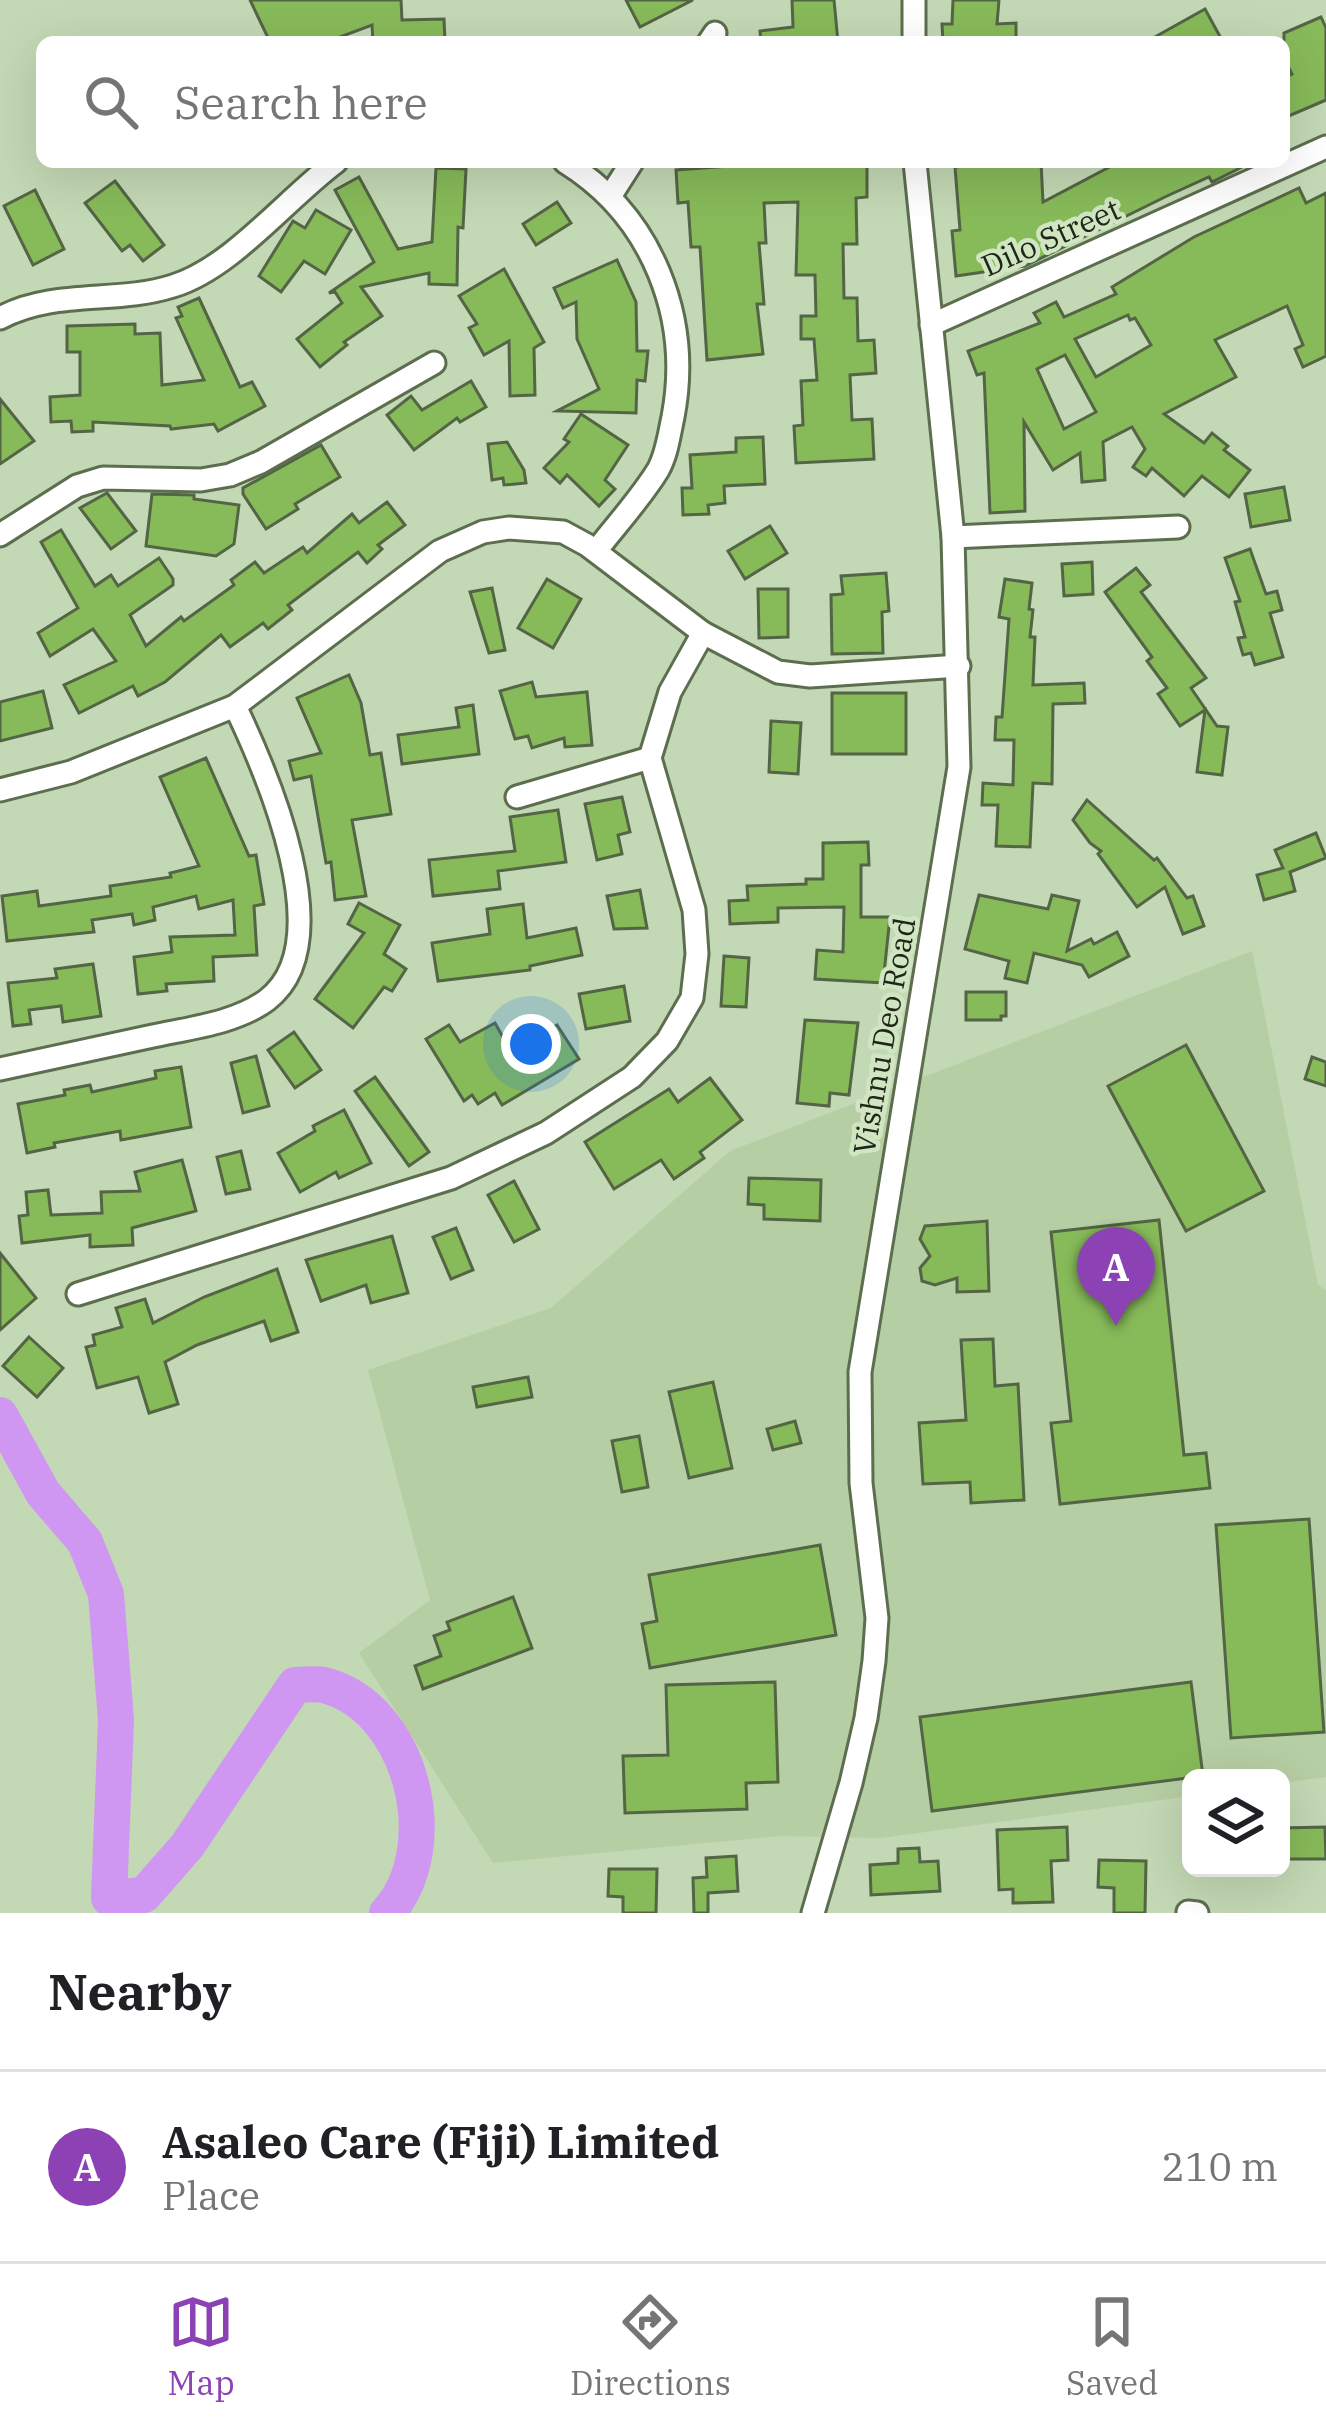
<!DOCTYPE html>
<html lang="en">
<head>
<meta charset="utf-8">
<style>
  body { margin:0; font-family:"IBM Plex Serif",serif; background:#f2f2f2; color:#202124 }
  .controls { position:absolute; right:36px; bottom:36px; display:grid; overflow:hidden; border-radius:18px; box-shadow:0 12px 48px #0002 }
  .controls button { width:108px; height:108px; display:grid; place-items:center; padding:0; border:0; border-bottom:3px solid #e0e0e0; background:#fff; color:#202124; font:60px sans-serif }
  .you { position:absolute; left:531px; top:1044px; width:42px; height:42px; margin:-30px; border:9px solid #fff; border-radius:50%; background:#1a73e8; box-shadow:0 0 0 18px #1a73e833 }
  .badge { display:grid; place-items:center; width:78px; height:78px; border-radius:50%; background:#8c42b4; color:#fff; font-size:39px; font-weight:700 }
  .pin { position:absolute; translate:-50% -99px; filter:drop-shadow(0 3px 6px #0008) }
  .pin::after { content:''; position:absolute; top:63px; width:42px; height:36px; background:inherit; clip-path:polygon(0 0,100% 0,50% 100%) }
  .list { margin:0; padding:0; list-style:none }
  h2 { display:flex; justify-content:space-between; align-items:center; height:156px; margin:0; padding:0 48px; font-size:51px }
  h2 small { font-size:39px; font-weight:400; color:#757577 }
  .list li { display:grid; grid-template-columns:78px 1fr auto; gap:36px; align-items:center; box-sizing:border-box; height:192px; padding:0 48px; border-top:3px solid #e0e0e0 }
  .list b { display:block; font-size:45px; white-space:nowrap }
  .list p { margin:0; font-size:39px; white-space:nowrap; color:#757577 }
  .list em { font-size:39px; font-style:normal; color:#757577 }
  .icon { flex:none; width:66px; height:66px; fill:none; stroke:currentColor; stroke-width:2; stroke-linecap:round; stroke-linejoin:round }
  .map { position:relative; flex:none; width:1326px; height:1913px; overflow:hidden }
  .search { position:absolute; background:#fff; box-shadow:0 12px 48px #0002; left:36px; right:36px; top:36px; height:132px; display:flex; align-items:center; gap:30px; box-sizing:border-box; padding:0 42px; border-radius:18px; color:#757577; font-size:45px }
  .sheet { height:348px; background:#fff }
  nav { display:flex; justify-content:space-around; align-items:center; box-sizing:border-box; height:168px; border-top:3px solid #e0e0e0; background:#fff; font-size:33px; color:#757577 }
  nav a { display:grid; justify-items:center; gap:6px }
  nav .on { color:#8c42b4 }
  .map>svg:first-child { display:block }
</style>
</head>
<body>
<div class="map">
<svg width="1326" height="1913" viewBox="0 0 1326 1913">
  <rect width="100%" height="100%" fill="#c3d8b4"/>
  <path fill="#b6cea3" d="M 1252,951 L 1318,1285 L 1326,1290 L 1326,1777 L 1281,1783 L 1281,1778 L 1191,1778 L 1191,1796 L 881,1838 L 781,1836 L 493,1863 L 359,1653 L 430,1600 L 368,1370 L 551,1308 L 730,1151 Z"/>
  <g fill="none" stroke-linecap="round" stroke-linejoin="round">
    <path stroke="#cf97f1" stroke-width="36" d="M 0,1415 L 43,1493 L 85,1542 L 106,1594 L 116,1720 L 109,1898 L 144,1895 L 187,1846 L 295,1685 C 304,1685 316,1683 324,1685 C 413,1708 446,1849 387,1913"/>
  </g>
  <g fill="#87ba59" stroke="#536545" stroke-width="3" fill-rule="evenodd">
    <path d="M 250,0 L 401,0 L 402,20 L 444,19 L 445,42 L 373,42 L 372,25 L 337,38 L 339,42 L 270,42 Z"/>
    <path d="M 626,0 L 693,0 L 640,27 Z"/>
    <path d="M 792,0 L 834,0 L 838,42 L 761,42 L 760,31 L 793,27 Z"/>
    <path d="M 953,0 L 999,0 L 997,24 L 1016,23 L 1016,42 L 943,42 L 942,24 L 952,24 Z"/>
    <path d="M 1205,9 L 1223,42 L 1146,42 Z"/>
    <path d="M 1321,17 L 1326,28 L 1326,100 L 1284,118 L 1284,78 L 1292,74 L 1284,58 L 1284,33 Z"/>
    <path d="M 786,162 L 867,162 L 867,197 L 856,198 L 857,244 L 843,244 L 844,298 L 857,298 L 858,341 L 874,340 L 876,373 L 850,375 L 852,420 L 872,419 L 874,459 L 796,463 L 794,426 L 803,425 L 801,381 L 817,380 L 814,339 L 801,339 L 801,316 L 816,316 L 815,275 L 796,275 L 798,202 L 764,203 L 766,243 L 759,243 L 764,304 L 757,304 L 763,354 L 707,360 L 700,247 L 691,247 L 688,202 L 678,203 L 676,170 Z"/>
    <path d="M 1009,162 L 1041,162 L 1043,202 L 1119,162 L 1252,162 L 1212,182 L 1209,177 L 1167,196 L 1025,266 L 956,276 L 952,231 L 960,230 L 955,167 Z"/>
    <path d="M 436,168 L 466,169 L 463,228 L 458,227 L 457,285 L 429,284 L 429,273 L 361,287 L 382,316 L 344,342 L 347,345 L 320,367 L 297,339 L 342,303 L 335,292 L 329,293 L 374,262 L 335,190 L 359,177 L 398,249 L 432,242 Z"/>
    <path d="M 115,181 L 164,245 L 143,261 L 130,245 L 122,251 L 85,203 Z"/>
    <path d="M 1299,188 L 1306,203 L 1326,193 L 1326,356 L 1303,367 L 1295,349 L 1303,345 L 1287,306 L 1215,340 L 1236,377 L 1164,414 L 1204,443 L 1212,433 L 1228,446 L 1224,450 L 1250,470 L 1229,497 L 1202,476 L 1184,496 L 1152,468 L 1146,476 L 1133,467 L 1145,449 L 1132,427 L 1103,442 L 1105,480 L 1082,482 L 1080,453 L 1053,470 L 1024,422 L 1025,511 L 990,513 L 984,373 L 977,375 L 968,351 L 1040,323 L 1034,313 L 1056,302 L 1064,317 L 1116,294 L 1112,287 L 1194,237 ZM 1128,315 L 1130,320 L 1135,318 L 1151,345 L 1096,377 L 1075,339 ZM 1065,355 L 1096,412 L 1064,429 L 1037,369 Z"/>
    <path d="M 35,190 L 64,249 L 33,265 L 4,206 Z"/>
    <path d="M 557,202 L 571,223 L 536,245 L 523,224 Z"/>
    <path d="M 316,210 L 351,230 L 325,274 L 304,261 L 281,292 L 259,276 L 293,221 L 305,228 Z"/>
    <path d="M 617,260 L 636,302 L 637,351 L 648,351 L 645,381 L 637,380 L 636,413 L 557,411 L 599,389 L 577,339 L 576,302 L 563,308 L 554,288 Z"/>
    <path d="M 504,269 L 544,342 L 534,348 L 535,395 L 510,396 L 509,341 L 484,355 L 469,328 L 477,324 L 459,296 Z"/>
    <path d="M 199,298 L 240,387 L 252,382 L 265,406 L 218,431 L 214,424 L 171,429 L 170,426 L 93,422 L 93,431 L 72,432 L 71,421 L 51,422 L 50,397 L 80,395 L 80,352 L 67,352 L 67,326 L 135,324 L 135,334 L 160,333 L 162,385 L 204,380 L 176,318 L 182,316 L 178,307 Z"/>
    <path d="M 471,381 L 486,407 L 460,422 L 457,418 L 414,450 L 387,415 L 411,396 L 422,410 Z"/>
    <path d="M 0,399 L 34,441 L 0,464 Z"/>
    <path d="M 581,414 L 628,445 L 605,480 L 615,489 L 599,506 L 567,475 L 560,483 L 544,468 L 569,442 L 564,439 Z"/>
    <path d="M 763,437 L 765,484 L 724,486 L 725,503 L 708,505 L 709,514 L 683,515 L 682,488 L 692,488 L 690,455 L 736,452 L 736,438 Z"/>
    <path d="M 507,442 L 524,470 L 526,483 L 504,485 L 503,478 L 492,480 L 488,444 Z"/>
    <path d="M 321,445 L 340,477 L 295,504 L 298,509 L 266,529 L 243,494 L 243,488 Z"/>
    <path d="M 1284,487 L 1290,520 L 1251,527 L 1245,494 Z"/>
    <path d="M 107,493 L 136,531 L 111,549 L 80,508 Z"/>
    <path d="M 152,494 L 194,495 L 194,499 L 239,505 L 234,544 L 216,556 L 146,546 Z"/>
    <path d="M 387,502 L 405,525 L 378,545 L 382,549 L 367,563 L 358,552 L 288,605 L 292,610 L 268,629 L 263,623 L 230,647 L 221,635 L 165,682 L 138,696 L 133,686 L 79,713 L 64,685 L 116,661 L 93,629 L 50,656 L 38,633 L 78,608 L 41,542 L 61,530 L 95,586 L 111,575 L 118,586 L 159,558 L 173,579 L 173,585 L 130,615 L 146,646 L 181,617 L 184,621 L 234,585 L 231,580 L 255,562 L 264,573 L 303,547 L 307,553 L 352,514 L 359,523 Z"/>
    <path d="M 770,526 L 787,553 L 745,579 L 728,551 Z"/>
    <path d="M 1250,549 L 1266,594 L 1277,591 L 1282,610 L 1270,613 L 1283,657 L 1255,665 L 1251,653 L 1243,655 L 1238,638 L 1245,637 L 1235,602 L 1240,601 L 1225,558 Z"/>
    <path d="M 1092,562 L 1093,594 L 1064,596 L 1062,564 Z"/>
    <path d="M 1136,568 L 1150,585 L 1141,592 L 1206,678 L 1191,688 L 1217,726 L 1228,727 L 1222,775 L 1197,772 L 1205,710 L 1180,726 L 1158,694 L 1167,688 L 1147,661 L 1152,657 L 1105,592 Z"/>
    <path d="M 886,573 L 889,611 L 882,612 L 883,653 L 832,654 L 831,595 L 843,594 L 841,576 Z"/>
    <path d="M 547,579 L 581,599 L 553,648 L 518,628 Z"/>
    <path d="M 1005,579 L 1032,583 L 1029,609 L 1033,610 L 1030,637 L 1035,637 L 1033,685 L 1084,683 L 1085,703 L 1053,704 L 1052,784 L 1033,783 L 1030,847 L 996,846 L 998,805 L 982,805 L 983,783 L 1013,785 L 1014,740 L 995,740 L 996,717 L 1002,717 L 1009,619 L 999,617 Z"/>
    <path d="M 492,588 L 505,650 L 489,653 L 470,592 Z"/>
    <path d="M 758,589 L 788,589 L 788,637 L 759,638 Z"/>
    <path d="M 349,675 L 361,703 L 370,755 L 381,753 L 391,814 L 352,820 L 366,896 L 335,900 L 331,862 L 326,863 L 311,776 L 294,780 L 289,761 L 321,753 L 297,698 Z"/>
    <path d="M 532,682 L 536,697 L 587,692 L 592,745 L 565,747 L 564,738 L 532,748 L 528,736 L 515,739 L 500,691 Z"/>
    <path d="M 43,691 L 52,728 L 0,741 L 0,702 Z"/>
    <rect x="832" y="693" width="74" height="61"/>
    <path d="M 473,705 L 479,754 L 402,764 L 398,735 L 459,727 L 456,708 Z"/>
    <path d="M 771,721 L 801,723 L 798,774 L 769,772 Z"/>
    <path d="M 206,758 L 249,856 L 256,855 L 264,904 L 254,906 L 257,955 L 213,957 L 214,981 L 166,984 L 167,991 L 138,994 L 134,957 L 172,952 L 170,937 L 235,935 L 233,900 L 199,909 L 196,896 L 153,907 L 155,920 L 134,925 L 132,914 L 92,920 L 94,932 L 7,941 L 2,896 L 37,891 L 39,906 L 111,896 L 110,886 L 171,877 L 170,873 L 199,866 L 160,777 Z"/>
    <path d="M 622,797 L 630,832 L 618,835 L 622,854 L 597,860 L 585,804 Z"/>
    <path d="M 1087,800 L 1154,860 L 1157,858 L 1187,898 L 1193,896 L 1204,926 L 1183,934 L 1165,887 L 1137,907 L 1098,854 L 1101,851 L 1090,843 L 1073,820 Z"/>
    <path d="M 558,810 L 566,862 L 498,871 L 500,889 L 433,896 L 429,860 L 515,851 L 510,817 Z"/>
    <path d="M 1316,833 L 1326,858 L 1290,872 L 1295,891 L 1264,900 L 1257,875 L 1283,868 L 1275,850 Z"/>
    <path d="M 868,842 L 869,865 L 861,865 L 861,917 L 890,917 L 883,983 L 815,979 L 817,950 L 843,952 L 844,907 L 778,908 L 778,922 L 730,924 L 729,901 L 748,900 L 747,886 L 806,884 L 806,879 L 823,879 L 823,843 Z"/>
    <path d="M 640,890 L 647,928 L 614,929 L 607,896 Z"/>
    <path d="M 979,895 L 1048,909 L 1052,895 L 1079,901 L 1067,951 L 1091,939 L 1094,944 L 1117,932 L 1129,956 L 1089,977 L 1082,965 L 1034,953 L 1027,983 L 1005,978 L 1009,961 L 965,949 Z"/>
    <path d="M 359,903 L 400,925 L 384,954 L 406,969 L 392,991 L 384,987 L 353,1028 L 315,999 L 364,933 L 348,924 Z"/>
    <path d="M 523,904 L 527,938 L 576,928 L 582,955 L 530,966 L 530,970 L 438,981 L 432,943 L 490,934 L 487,909 Z"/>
    <path d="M 724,956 L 749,958 L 746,1007 L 721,1006 Z"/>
    <path d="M 93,964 L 101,1016 L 63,1022 L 61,1006 L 29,1010 L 31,1024 L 13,1026 L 8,983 L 57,978 L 55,969 Z"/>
    <path d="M 624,986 L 630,1021 L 586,1029 L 579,994 Z"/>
    <path d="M 966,992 L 1006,992 L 1006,1016 L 1001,1016 L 1001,1020 L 966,1020 Z"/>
    <path d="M 805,1020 L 858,1023 L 849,1095 L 830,1093 L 829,1106 L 797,1103 Z"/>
    <path d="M 495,1023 L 512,1053 L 557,1025 L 579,1059 L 502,1105 L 495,1093 L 478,1104 L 472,1095 L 464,1101 L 426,1039 L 449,1025 L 460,1042 Z"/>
    <path d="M 294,1032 L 321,1070 L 295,1088 L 268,1050 Z"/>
    <path d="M 1186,1045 L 1264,1191 L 1186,1231 L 1108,1086 Z"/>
    <path d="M 256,1056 L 269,1106 L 243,1113 L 231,1063 Z"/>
    <path d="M 1312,1057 L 1326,1062 L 1326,1086 L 1305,1079 Z"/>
    <path d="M 181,1067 L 191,1127 L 121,1140 L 120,1131 L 54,1143 L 55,1147 L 27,1153 L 18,1104 L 65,1095 L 64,1090 L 90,1085 L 92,1092 L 156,1078 L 155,1071 Z"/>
    <path d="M 375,1077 L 429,1152 L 409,1166 L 355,1091 Z"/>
    <path d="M 710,1078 L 742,1120 L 700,1152 L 704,1158 L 674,1179 L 661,1160 L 614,1189 L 585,1142 L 669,1089 L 678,1102 Z"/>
    <path d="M 344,1110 L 371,1163 L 339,1178 L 336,1172 L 300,1192 L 278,1153 L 315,1131 L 313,1126 Z"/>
    <path d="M 241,1151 L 250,1189 L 226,1194 L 217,1157 Z"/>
    <path d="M 182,1160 L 196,1211 L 132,1228 L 133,1245 L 90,1247 L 90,1235 L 22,1243 L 19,1216 L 28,1215 L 26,1192 L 48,1190 L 51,1215 L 102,1213 L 101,1192 L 140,1191 L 135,1172 Z"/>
    <path d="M 749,1178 L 821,1180 L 820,1221 L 764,1219 L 764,1205 L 748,1204 Z"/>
    <path d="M 514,1181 L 539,1229 L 514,1242 L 488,1195 Z"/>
    <path d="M 1159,1220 L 1184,1455 L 1206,1453 L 1210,1488 L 1060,1504 L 1051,1423 L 1071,1421 L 1051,1232 Z"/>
    <path d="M 987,1221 L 989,1291 L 957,1292 L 957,1278 L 935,1285 L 922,1281 L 920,1268 L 930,1256 L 920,1239 L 925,1226 Z"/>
    <path d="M 456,1228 L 473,1270 L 451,1279 L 433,1237 Z"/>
    <path d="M 392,1236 L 408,1293 L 371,1303 L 366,1285 L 321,1301 L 306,1260 Z"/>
    <path d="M 0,1253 L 36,1298 L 0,1330 Z"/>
    <path d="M 277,1269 L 298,1332 L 271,1341 L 264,1321 L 197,1345 L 165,1362 L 178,1404 L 149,1413 L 138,1377 L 97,1388 L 86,1347 L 95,1345 L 93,1335 L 122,1327 L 116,1308 L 145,1299 L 153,1323 L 204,1297 Z"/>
    <path d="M 29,1337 L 63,1368 L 37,1397 L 3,1366 Z"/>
    <path d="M 993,1339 L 995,1386 L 1018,1384 L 1024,1500 L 971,1503 L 970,1482 L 923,1484 L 919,1423 L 966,1420 L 961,1340 Z"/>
    <path d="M 528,1377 L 532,1397 L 477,1407 L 473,1387 Z"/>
    <path d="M 713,1382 L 732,1468 L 689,1478 L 669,1392 Z"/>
    <path d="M 795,1421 L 801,1443 L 773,1450 L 767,1429 Z"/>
    <path d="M 639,1436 L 648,1487 L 622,1492 L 612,1441 Z"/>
    <path d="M 1309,1519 L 1324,1732 L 1231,1738 L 1216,1525 Z"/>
    <path d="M 820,1545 L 836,1635 L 650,1668 L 642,1624 L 657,1621 L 649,1575 Z"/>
    <path d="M 513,1597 L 532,1648 L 423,1689 L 415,1666 L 441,1656 L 434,1636 L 450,1630 L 447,1622 Z"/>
    <path d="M 775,1682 L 778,1782 L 746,1783 L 747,1809 L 625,1813 L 623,1756 L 668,1755 L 666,1685 Z"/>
    <path d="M 1191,1682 L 1203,1776 L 932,1811 L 920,1717 Z"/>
    <path d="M 1067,1827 L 1068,1860 L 1051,1861 L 1053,1902 L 1013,1903 L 1013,1889 L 999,1890 L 997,1830 Z"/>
    <path d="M 1325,1827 L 1326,1859 L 1281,1859 L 1281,1828 Z"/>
    <path d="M 919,1848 L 920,1862 L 938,1861 L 940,1891 L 871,1895 L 870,1865 L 898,1863 L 898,1849 Z"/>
    <path d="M 736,1856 L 738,1891 L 708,1893 L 708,1913 L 694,1913 L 693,1878 L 707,1877 L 706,1858 Z"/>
    <path d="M 1099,1860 L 1146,1861 L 1145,1913 L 1114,1913 L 1114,1888 L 1098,1887 Z"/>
    <path d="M 609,1869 L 657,1869 L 656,1913 L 623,1913 L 623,1897 L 608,1896 Z"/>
  </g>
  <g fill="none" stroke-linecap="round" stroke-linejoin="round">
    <defs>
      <g id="minor">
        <path d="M 709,42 L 715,33"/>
        <path d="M 914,42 L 914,0"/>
        <path d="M 565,162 C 652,216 692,317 673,417 C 669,435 667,454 658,470 C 641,498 616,525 596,551"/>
        <path d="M 611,195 L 632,162"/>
        <path d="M 0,318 C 54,289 117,304 173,286 C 232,268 286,199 336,162"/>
        <path d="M 931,325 L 1326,147"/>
        <path d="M 0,535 L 77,486 L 103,478 L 201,480 L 230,475 L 261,462 L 434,363"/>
        <path d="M 953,537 L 1178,527"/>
        <path d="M 0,790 L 71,772 L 235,706 L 440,551 L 483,532 L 509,528 L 563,532 L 587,545 L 703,633 L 778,672 L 810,676 L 959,666"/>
        <path d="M 517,797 L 650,758"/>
        <path d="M 0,1069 C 51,1058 102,1047 153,1036 C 190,1028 236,1023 267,1000 C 342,943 266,771 235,706"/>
        <path d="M 78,1294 L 451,1178 L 546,1133 L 632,1077 L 667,1041 L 692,998 L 697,954 L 694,910 L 650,758 L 670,692 L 703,633"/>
        <path d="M 1188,1912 L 1197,1913"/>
        <path d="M 813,1913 L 851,1783 L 866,1718 L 874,1661 L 877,1618 L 861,1483 L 860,1372 L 959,767 L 953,537 L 915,162"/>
      </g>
    </defs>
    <use href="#minor" stroke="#5c6e4e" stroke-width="27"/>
    <use href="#minor" stroke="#fff" stroke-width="21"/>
  </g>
  <g text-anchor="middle" stroke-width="9" stroke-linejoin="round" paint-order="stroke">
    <g font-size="30" fill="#1f2619" stroke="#d0e5c1">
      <text transform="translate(1051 238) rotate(-24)" y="10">Dilo Street</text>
      <text transform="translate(885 1036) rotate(-80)" y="10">Vishnu Deo Road</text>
    </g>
  </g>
</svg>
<div class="controls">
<button><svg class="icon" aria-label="layers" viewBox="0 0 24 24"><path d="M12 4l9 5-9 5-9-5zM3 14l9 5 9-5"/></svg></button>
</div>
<div class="you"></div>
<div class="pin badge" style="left:1116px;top:1326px">A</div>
<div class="search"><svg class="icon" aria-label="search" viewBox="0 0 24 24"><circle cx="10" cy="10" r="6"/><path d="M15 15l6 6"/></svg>Search here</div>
</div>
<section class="sheet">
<h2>Nearby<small></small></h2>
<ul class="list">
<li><span class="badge">A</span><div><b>Asaleo Care (Fiji) Limited</b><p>Place</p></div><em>210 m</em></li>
</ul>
</section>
<nav>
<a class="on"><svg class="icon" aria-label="map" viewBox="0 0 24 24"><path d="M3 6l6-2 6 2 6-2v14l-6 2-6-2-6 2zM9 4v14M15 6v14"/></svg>Map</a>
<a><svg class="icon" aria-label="directions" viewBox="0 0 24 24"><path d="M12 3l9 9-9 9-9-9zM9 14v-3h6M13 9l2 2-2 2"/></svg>Directions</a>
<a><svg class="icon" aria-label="saved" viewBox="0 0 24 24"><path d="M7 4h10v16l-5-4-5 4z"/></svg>Saved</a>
</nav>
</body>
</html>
